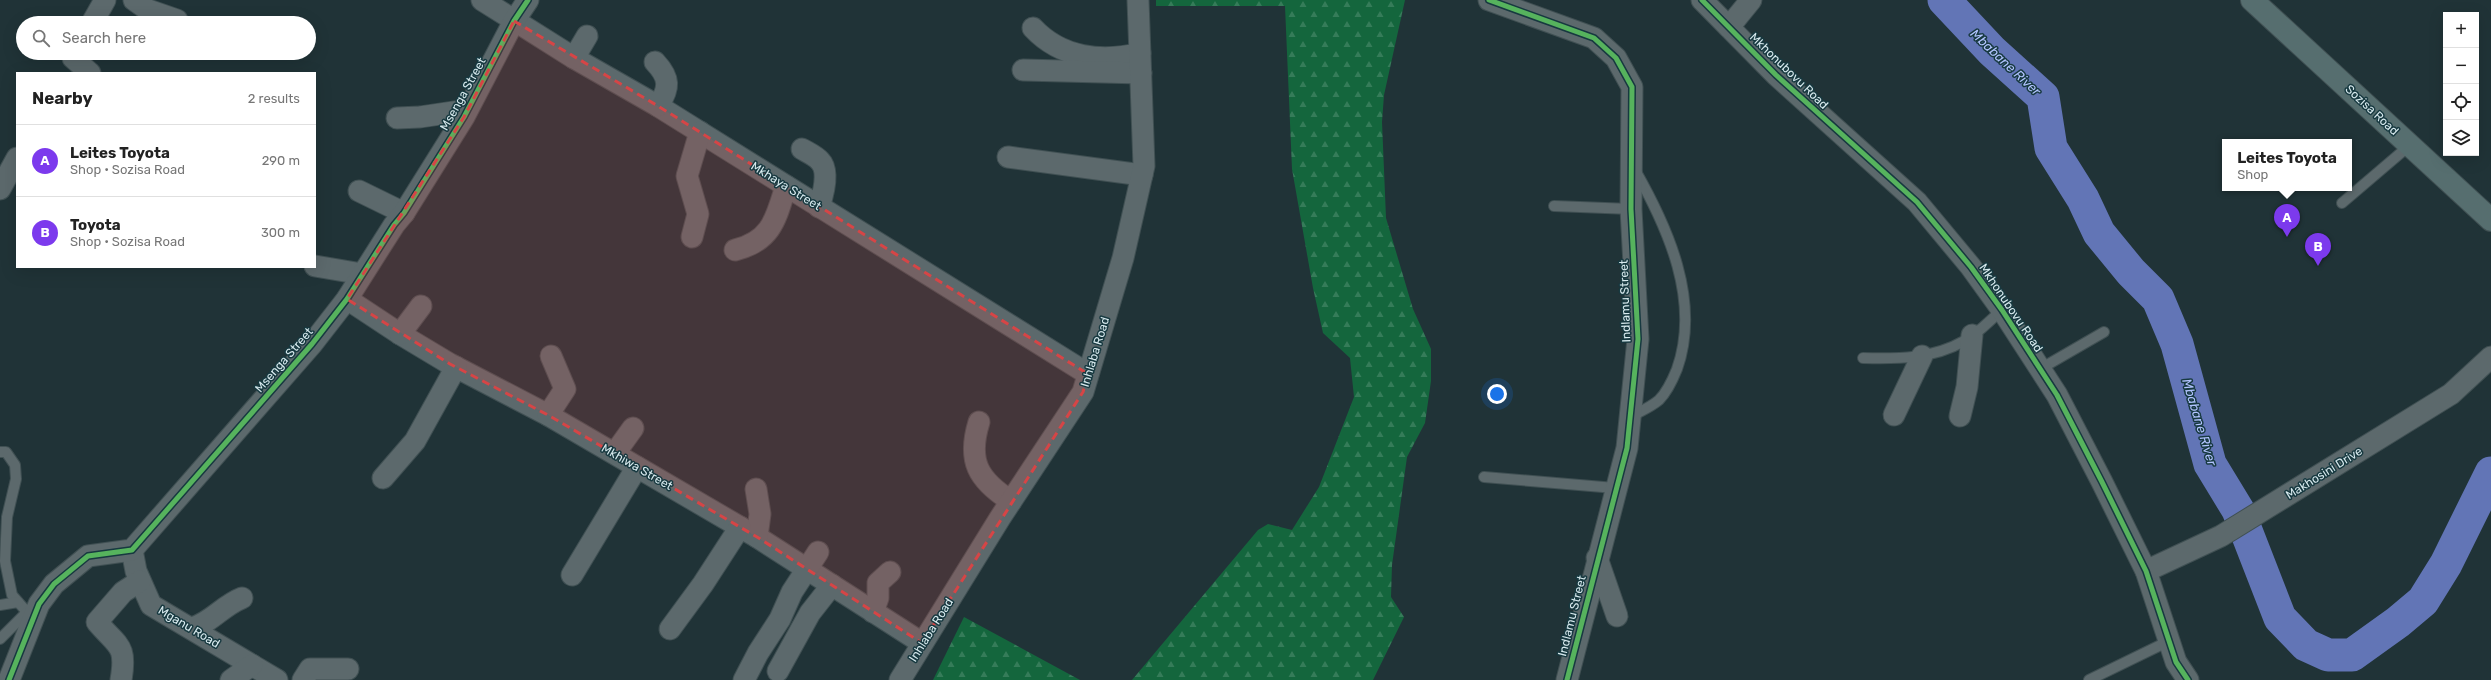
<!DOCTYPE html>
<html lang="en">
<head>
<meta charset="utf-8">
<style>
  body { margin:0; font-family:Rubik,sans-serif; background:#f2f2f2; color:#222 }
  .controls { position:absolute; right:12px; top:12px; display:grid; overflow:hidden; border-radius:0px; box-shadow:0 4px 16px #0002 }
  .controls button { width:36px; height:36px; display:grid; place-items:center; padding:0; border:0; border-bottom:1px solid #e0e0e0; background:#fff; color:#222; font:20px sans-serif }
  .you { position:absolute; left:1497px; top:394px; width:14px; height:14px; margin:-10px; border:3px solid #fff; border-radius:50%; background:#1a73e8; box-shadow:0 0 0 6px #1a73e833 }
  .badge { display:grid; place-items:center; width:26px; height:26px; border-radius:50%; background:#7c3aed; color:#fff; font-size:13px; font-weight:700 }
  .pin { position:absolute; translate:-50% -33px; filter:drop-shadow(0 1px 2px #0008) }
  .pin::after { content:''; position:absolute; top:21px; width:14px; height:12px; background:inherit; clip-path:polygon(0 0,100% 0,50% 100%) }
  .popup { position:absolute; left:2222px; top:139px; width:130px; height:52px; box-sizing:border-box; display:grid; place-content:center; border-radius:0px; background:#fff; filter:drop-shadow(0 1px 3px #0005); font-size:13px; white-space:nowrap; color:#767676 }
  .popup b { font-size:15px; color:#222 }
  .popup::after { content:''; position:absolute; left:50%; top:100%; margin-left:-8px; border:8px solid transparent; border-top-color:#fff }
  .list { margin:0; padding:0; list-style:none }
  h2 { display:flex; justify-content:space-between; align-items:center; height:52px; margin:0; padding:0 16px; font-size:17px }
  h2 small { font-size:13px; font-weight:400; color:#767676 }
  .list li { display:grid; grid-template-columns:26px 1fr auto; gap:12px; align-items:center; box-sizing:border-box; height:72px; padding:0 16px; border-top:1px solid #e0e0e0 }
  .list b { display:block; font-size:15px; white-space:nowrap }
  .list p { margin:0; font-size:13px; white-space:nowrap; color:#767676 }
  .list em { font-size:13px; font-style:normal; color:#767676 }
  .icon { flex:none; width:22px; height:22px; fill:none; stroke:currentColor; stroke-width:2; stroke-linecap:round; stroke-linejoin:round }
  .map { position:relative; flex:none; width:2491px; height:680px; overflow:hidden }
  .search { position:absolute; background:#fff; box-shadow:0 4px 16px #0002; left:16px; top:16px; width:300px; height:44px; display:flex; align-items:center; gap:10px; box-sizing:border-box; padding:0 14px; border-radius:22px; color:#767676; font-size:15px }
  .panel { position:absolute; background:#fff; box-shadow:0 4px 16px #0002; left:16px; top:72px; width:300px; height:196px; border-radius:0px }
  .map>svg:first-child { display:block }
</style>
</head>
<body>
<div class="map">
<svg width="2491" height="680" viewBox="0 0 2491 680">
  <defs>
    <pattern id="forest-firs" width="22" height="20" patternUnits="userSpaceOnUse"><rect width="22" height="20" fill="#14663d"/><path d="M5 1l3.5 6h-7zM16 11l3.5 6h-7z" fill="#357c59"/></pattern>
  </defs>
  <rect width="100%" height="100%" fill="#203337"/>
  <g fill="url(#forest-firs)">
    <path d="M 1156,0 L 1405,0 L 1384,95 L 1382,122 L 1386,218 L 1413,309 L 1431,349 L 1431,381 L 1425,423 L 1407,457 L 1392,565 L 1391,597 L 1404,617 L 1373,680 L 1132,680 L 1258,530 L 1268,524 L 1292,530 L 1319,487 L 1354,397 L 1350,358 L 1323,333 L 1313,288 L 1292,169 L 1285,6 L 1156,6 Z"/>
    <path d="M 964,617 L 1080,680 L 933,680 Z"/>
  </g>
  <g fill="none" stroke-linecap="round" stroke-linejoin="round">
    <path stroke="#6275b6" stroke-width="33" d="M 1944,0 L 1992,51 L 2043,97 L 2051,148 L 2083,199 L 2099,233 L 2131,272 L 2158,299 L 2177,344 L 2210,464 L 2238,510 L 2280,618 L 2306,645 L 2328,655 L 2352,655 L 2398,622 L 2423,601 L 2446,564 L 2491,473"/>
    <defs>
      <g id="service">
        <path d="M 2342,203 L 2410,145"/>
        <path d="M 1554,206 L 1631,209"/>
        <path d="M 1863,358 C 1897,359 1933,359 1964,341 C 1978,334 1990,320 2002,310"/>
        <path d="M 2040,369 L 2104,332"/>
        <path d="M 1630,417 C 1639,412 1651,407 1659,400 C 1667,392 1673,379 1677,369 C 1701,301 1668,228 1635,170"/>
        <path d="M 0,452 L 6,452 L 15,465 L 16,479 L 7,517 L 5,561 L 12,595 L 26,611"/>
        <path d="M 1484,477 L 1615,488"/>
        <path d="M 0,605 L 18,602"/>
        <path d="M 0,639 L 30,609"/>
        <path d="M 2089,680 L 2169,641"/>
      </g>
      <g id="minor">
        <path d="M 134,0 L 148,10 L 177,20"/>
        <path d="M 482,0 L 574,58 L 658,106 L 1088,374"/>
        <path d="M 1489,0 L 1594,38 L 1616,58 L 1632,87 L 1631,209 L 1638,339 L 1627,448 L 1567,680"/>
        <path d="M 1702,0 L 1776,75 L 1917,202 L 1971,267 L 2002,310 L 2057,395 L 2102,482 L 2146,571 L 2176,662 L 2188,680"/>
        <path d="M 92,23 L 105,0"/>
        <path d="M 1729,27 L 1751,0"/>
        <path d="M 1033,28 C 1061,58 1102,63 1140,53"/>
        <path d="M 73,58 L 90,73"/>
        <path d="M 574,58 L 587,36"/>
        <path d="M 655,62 C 670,78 670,88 658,106"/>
        <path d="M 1023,70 L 1141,73"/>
        <path d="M 397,118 L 420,117 L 467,110"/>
        <path d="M 802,149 C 807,152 816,156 820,161 C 830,171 823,195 819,207"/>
        <path d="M 1008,157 L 1142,175"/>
        <path d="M 0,189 L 17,158"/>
        <path d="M 359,191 L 404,213"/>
        <path d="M 692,237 L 698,214 L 687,176 L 700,132"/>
        <path d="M 735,250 C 772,241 776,218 786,186"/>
        <path d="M 315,266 L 362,274"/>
        <path d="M 347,299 L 400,334 L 450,364 L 548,415 L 757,537 L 922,643"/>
        <path d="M 400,334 L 421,306"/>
        <path d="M 548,415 L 565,389 L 551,356"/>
        <path d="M 1894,415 L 1922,356"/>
        <path d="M 1960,416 L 1967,387 L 1972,335"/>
        <path d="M 979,422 C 967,461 978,480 1011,501"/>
        <path d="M 615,453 L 633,428"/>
        <path d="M 383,478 L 415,441 L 456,367"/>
        <path d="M 756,489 L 760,514 L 757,537"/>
        <path d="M 132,550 L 136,571 L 151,605 L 277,680"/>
        <path d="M 1597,558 L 1617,616"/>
        <path d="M 2146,571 L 2221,536 L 2451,394 L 2491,357"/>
        <path d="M 572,575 L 637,467"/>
        <path d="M 873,612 L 878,598 L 878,583 L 890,572"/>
        <path d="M 192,628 C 212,622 222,606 242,598"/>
        <path d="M 670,629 L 703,584 L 740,527"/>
        <path d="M 778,671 L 810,613 L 832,585"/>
        <path d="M 9,680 L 39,604 L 54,584 L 88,556 L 132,550 L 312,344 L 347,299 L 394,225 L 404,213 L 464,117 L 514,21 L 528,0"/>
        <path d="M 121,680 C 127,644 118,647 97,622 L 123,592 L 140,581"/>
        <path d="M 231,680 L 252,665"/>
        <path d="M 303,680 L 310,669 L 348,669"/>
        <path d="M 744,680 L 758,653 L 780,619 L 792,592 L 818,552"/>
        <path d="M 900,680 L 1000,518 L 1083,392 L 1123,258 L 1144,166 L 1138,0"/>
      </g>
      <path id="primary" d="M 2252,0 L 2491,220"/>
    </defs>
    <use href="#service" stroke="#405053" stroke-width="12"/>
    <use href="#minor" stroke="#405053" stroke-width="23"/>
    <use href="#primary" stroke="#405053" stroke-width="24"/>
    <use href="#service" stroke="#5c696c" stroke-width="10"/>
    <use href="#minor" stroke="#5c696c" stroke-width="21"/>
    <use href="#primary" stroke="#566e6f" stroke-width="22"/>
    <defs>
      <g id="cycleway">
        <path d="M 1489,0 L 1594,38 L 1616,58 L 1632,87 L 1631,209 L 1638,339 L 1627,448 L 1567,680"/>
        <path d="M 1702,0 L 1776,75 L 1917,202 L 1971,267 L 2002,310 L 2057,395 L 2102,482 L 2146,571 L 2176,662 L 2188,680"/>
        <path d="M 9,680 L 39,604 L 54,584 L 88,556 L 132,550 L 312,344 L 347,299 L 394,225 L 404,213 L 464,117 L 514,21 L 528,0"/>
      </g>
    </defs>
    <use href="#cycleway" stroke="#173940" stroke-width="8"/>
    <use href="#cycleway" stroke="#56b35d" stroke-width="5"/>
  </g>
  <path fill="#d64546" fill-opacity="0.2" stroke="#d64546" stroke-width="3" stroke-dasharray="8 5" stroke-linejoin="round" d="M 514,21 L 658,106 L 1088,374 L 1083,392 L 922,643 L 757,537 L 548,415 L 450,364 L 347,299 L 464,117 Z"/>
  <g text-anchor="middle" stroke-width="3" stroke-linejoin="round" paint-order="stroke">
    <g font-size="12" fill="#d8eaee" stroke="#173940">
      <text transform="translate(1789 71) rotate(44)" y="4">Mkhonubovu Road</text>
      <text transform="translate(463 94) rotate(-61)" y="4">Msenga Street</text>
      <text transform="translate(2372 110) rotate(43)" y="4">Sozisa Road</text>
      <text transform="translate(786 186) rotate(32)" y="4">Mkhaya Street</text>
      <text transform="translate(1625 301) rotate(-92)" y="4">Indlamu Street</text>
      <text transform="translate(2011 308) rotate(56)" y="4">Mkhonubovu Road</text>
      <text transform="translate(1095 352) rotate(-73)" y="4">Inhlaba Road</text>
      <text transform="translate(284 360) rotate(-49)" y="4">Msenga Street</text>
      <text transform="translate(637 467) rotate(30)" y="4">Mkhiwa Street</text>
      <text transform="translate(2324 473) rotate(-32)" y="4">Makhosini Drive</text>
      <text transform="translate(1572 616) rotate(-76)" y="4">Indlamu Street</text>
      <text transform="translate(189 627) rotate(31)" y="4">Mganu Road</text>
      <text transform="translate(931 630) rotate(-58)" y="4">Inhlaba Road</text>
    </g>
    <g font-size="13" font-style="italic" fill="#b2c4ff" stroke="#173940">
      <text transform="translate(2006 62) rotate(43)" y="5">Mbabane River</text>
      <text transform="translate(2200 422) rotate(73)" y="5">Mbabane River</text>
    </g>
  </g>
</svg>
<div class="controls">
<button>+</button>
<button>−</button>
<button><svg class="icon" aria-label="locate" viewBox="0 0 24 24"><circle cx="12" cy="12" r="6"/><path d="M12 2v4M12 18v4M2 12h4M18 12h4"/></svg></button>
<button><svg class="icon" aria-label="layers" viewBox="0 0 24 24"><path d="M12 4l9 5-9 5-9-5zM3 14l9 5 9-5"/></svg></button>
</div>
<div class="you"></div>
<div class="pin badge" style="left:2287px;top:237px">A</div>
<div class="popup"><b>Leites Toyota</b>Shop</div>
<div class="pin badge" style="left:2318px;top:266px">B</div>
<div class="search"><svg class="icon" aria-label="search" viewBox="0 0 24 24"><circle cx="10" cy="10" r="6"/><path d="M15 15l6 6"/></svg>Search here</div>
<section class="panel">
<h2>Nearby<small>2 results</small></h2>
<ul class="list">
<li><span class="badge">A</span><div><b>Leites Toyota</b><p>Shop · Sozisa Road</p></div><em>290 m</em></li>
<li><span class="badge">B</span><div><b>Toyota</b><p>Shop · Sozisa Road</p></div><em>300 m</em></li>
</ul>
</section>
</div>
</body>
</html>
